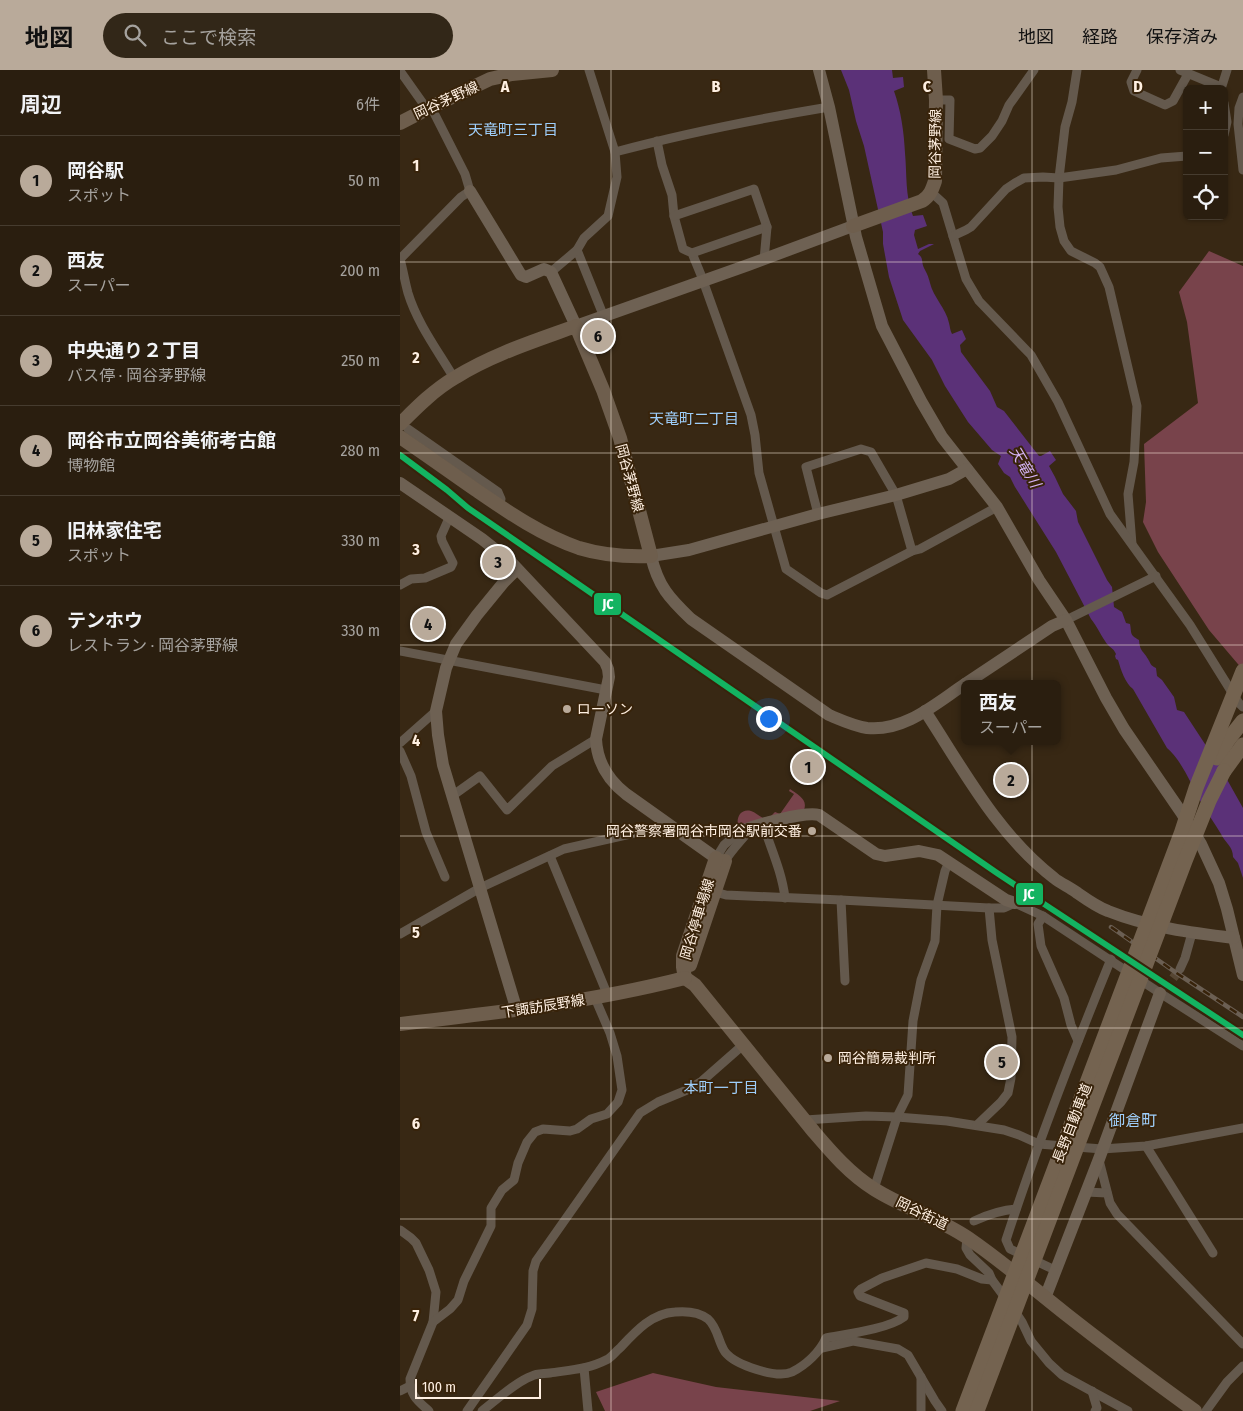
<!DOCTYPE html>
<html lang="ja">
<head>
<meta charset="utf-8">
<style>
  body { margin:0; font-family:"Fira Sans Condensed","Noto Sans JP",sans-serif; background:#322718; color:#f1f3f6 }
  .controls { position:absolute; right:15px; top:15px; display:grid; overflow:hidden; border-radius:8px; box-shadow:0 1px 4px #0004 }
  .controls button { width:45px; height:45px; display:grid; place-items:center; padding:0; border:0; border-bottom:1px solid #463c2f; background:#2a1e0f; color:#f1f3f6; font:25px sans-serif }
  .scale { position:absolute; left:15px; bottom:12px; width:126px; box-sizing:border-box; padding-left:5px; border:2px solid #fff0e2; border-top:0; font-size:14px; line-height:18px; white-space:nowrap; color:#fff0e2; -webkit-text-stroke:4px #38230a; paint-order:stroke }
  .you { position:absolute; left:368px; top:648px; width:18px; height:18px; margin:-12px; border:4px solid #fff; border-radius:50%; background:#1a73e8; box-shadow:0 0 0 8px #1a73e833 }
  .badge { display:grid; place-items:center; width:32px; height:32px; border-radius:50%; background:#b9aa9a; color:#111; font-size:16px; font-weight:700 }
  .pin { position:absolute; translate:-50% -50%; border:2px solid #fff; box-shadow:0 1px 5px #0006 }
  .popup { position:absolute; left:561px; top:610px; width:100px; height:65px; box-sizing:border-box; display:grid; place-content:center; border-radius:8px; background:#2a1e0f; filter:drop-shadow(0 1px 4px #0005); font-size:16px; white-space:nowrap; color:#a5a29e }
  .popup b { font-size:19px; color:#f1f3f6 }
  .popup::after { content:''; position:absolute; left:50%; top:100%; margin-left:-10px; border:10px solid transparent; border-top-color:#2a1e0f }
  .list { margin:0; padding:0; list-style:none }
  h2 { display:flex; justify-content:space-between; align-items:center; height:65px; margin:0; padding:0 20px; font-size:21px }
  h2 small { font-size:16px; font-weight:400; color:#a5a29e }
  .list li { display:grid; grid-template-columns:32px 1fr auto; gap:15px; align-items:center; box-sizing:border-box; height:90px; padding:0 20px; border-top:1px solid #463c2f }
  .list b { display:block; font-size:19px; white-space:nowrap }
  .list p { margin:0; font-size:16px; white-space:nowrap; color:#a5a29e }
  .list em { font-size:16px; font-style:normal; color:#a5a29e }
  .icon { flex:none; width:28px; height:28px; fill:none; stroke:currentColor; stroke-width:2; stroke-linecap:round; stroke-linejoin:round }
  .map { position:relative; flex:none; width:843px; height:1341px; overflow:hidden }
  header { display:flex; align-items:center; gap:30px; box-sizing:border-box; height:70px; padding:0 25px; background:#b9aa9a; color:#111 }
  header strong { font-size:24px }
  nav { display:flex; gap:28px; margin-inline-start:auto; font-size:18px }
  .search { width:350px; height:45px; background:#322718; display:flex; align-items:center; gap:12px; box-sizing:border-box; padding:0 18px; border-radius:28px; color:#a5a29e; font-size:19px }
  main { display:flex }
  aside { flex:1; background:#2a1e0f }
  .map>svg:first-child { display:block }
</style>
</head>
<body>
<header>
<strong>地図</strong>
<div class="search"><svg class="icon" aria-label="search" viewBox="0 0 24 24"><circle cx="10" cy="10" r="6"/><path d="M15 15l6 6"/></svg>ここで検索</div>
<nav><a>地図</a><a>経路</a><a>保存済み</a></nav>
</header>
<main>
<aside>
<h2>周辺<small>6件</small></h2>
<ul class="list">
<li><span class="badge">1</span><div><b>岡谷駅</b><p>スポット</p></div><em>50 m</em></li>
<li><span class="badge">2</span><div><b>西友</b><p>スーパー</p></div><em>200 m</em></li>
<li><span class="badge">3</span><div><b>中央通り２丁目</b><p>バス停 · 岡谷茅野線</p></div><em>250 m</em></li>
<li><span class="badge">4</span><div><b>岡谷市立岡谷美術考古館</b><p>博物館</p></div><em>280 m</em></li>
<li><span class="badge">5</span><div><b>旧林家住宅</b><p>スポット</p></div><em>330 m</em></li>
<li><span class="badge">6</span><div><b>テンホウ</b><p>レストラン · 岡谷茅野線</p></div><em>330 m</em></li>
</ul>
</aside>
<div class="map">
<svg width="843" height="1341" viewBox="0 0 843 1341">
  <rect width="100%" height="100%" fill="#382814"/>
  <g fill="#78434b">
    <path d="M 809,181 L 843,196 L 843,600 L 809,560 L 758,482 L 743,452 L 746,432 L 744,374 L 798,333 L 787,252 L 779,222 Z"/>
    <path d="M 390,719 C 398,725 408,729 404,740 L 339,758 C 335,749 340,738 351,741 C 355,742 359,746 363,748 L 371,746 L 375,742 L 380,744 L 394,724 L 389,721 Z"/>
    <path d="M 253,1303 L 316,1317 L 440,1331 L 410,1341 L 205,1341 L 196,1322 Z"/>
  </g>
  <path fill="#5b3178" d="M 441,0 L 492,0 L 493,8 L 503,7 L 504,17 L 494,21 C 501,41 504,62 505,83 C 507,104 505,126 513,146 L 523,145 L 527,156 L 515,160 L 514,165 L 518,179 L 529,174 L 534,174 L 520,181 L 518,184 C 524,188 521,192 524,198 C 527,204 528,205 530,213 C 533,227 546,238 549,253 C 550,257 550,260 552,264 L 562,260 L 566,269 L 560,275 L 561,282 L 590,321 L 597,337 L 604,341 L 639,386 L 641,386 L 650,381 L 656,390 L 649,396 L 655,407 L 663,424 L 676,441 L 678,452 L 707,510 L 712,517 L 714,537 L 722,542 L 726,553 L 730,554 C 732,564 729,564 739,570 C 740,582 743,580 748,589 C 751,594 750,595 756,598 L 757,606 L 762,610 L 774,627 L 777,640 L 784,642 L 820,697 L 843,738 L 843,808 L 838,793 L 833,787 C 833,776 825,773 821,764 C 815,754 808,744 802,734 C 793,718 781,689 767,678 L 733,619 C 725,613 721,600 718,590 L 716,589 L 715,586 L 716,584 C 713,577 708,577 705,571 C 700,564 697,556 691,549 L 656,482 L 615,417 L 610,407 L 604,403 L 598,394 L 601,386 L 592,380 L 568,352 L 545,316 L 532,290 L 503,250 L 489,207 L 483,174 L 483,162 L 464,76 L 456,51 L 449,20 Z"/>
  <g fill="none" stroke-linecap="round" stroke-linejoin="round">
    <path stroke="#564633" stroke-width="9" stroke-dasharray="9 4.5" stroke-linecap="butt" d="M 765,919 L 780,899"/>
    <g stroke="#64594d" stroke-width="9">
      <path d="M 677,0 L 672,32 L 665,57 L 659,108 L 658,137 L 660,157 L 664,171 L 671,181 L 695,193 L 700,197 L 709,217 L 737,336 L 734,392 L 728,424 L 732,474"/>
      <path d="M 737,0 L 731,12 L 734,21 L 765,35 L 773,31 L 788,4"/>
      <path d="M 780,0 L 821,17"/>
      <path d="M 0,1 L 27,39"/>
      <path d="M 821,19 L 827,0"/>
      <path d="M 843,27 L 839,38 L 838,54 L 843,100"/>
      <path d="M 536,30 L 550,30 L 549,69 L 575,79 L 580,78 L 592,66 L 602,51 L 609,35 L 634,0"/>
      <path d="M 824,33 L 827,52 L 824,65"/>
      <path d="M 31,37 L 65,104 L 70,121 L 61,127 L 0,189 C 3,200 5,212 8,223 C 17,253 38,281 54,308"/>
      <path d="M 257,71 L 262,95 L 272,125 L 274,146 L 283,179 L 292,183 L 301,205 L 351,345 L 355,365 L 359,403 L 386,499 L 421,523 L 427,525 L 512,481 L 520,479 L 597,437"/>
      <path d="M 215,82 C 286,63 357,49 429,37"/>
      <path d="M 531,122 L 543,133 L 566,209 L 579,231 L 631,285 L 658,332 L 710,444 L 790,555 L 838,632 L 843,637"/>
      <path d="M 274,146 L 354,119 L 367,157 L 292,183"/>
      <path d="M 553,166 L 566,160 L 571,157 L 606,119 L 615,113 L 624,108 L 643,107 L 659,108 L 716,100 L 761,88 L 787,86"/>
      <path d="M 177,180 L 204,247"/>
      <path d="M 364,190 L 367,157"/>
      <path d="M 151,202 L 177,180 L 184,168 L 208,146 L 217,107 L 215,82 L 189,0"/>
      <path d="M 8,359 L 98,422 L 101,429 L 99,436"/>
      <path d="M 418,444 L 406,397 L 461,379 L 471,382 L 496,425 L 512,481"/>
      <path d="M 0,515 L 11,509 L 25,508 L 51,497 L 53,493 L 42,471 L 41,466 L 49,448"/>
      <path d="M 666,550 L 756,506"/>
      <path d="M 0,581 L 206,620"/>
      <path d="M 0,673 L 36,641"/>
      <path d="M 0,681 L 11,706 L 26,762 L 45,807"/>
      <path d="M 52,726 L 80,706 L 107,740 L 152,696 L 196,669"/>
      <path d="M 363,754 C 371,779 382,802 385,828"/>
      <path d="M 150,786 L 208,926"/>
      <path d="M 316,788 L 324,775 L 341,761"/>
      <path d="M 325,791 C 332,779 343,769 351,758"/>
      <path d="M 315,822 L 326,825 L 441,830 L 589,838 L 604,838 L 615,833 L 643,846 L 760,923 L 843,976"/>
      <path d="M 441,830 L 445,911"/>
      <path d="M 643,846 L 638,854 L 641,876 L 664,928 L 671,955 L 678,971"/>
      <path d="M 0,864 L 80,818 L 164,779 L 257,758 L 265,751"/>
      <path d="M 780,899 L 785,888 L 792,863"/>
      <path d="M 405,1050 L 466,1046 L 497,1047 L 547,1051 L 604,1060 L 619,1065 L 639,1074 L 702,1079 L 746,1076 L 843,1058"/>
      <path d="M 577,1055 L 601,1032 L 608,1023 L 611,1008 L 612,967 L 592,870 L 589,838"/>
      <path d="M 746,1076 L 813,1183"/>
      <path d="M 699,1090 L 710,1133 L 717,1144 L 843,1274"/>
      <path d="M 474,1119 L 497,1047 L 508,1025 L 513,951 L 521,910 L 535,871 L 537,835 L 545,801 L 549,792"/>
      <path d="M 686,1122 L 707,1123"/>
      <path d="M 574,1151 C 587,1145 601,1140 616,1139"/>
      <path d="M 0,1160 L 11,1168 L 16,1173 L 29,1200 L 36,1222 L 33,1252 L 10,1309 C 10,1326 18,1331 29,1341"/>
      <path d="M 567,1168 L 566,1178 L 570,1185 L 589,1203 L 592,1210 L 606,1229"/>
      <path d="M 655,1200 L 610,1179 L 606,1170 C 637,1075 673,982 711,889"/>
      <path d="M 614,1240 L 622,1252 L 631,1271 L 649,1293 L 662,1305 L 728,1341"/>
      <path d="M 33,1252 L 50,1239 L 58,1230 L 64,1211 L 91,1156 L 91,1138 L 102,1120 L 114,1110 L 118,1093 L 127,1072 L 135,1062 L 143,1059 L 170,1061 L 177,1059 L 191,1049 L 207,1044 L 218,1032 L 222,1020 L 217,986 L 210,963 L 195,928"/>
      <path d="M 422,1278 L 453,1271 L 498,1279 L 508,1285 L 535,1331 L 542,1341"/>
      <path d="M 184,1298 L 188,1341"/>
      <path d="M 0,1321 L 10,1316"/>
      <path d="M 692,1321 L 697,1338 L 695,1341"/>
      <path d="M 67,1341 L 127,1255 L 132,1239 L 133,1201 L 136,1191 L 240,1043 L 258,1032 L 287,1020 L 302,1011 L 343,975"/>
      <path d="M 82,1341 C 95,1331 117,1311 132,1306 C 137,1303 144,1304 150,1303 C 169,1300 189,1299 206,1290 C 211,1288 215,1282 220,1278 C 235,1262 252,1243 275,1242 C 286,1241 299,1242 308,1249 C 318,1258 318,1272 325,1282 C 335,1295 377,1309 392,1302 C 406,1295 420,1282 426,1268 C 447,1264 488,1259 504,1247 L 504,1243 L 460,1226 L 458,1222 L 461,1219 L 482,1208 L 526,1193 L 557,1199 L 582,1209 L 592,1210"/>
      <path d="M 521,1341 L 521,1307"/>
      <path d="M 806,1341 L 827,1312 L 843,1296"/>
    </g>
    <g stroke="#6e6153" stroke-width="12">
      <path d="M 419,0 L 429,37 L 456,167 L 482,256 L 521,331 L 542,367 L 597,437 L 639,510 L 666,550 L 706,628 L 724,659 L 781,742 L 801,774 L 819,813 L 827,839 L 843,905"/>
      <path d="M 70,121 L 121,205 L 126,207 L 144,199 L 151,202 L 176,256 L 348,195 L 453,156"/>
      <path d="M 0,413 L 82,469 L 111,492 L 205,592 L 208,599 L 209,607 L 196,669 C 197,692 208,710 226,724 L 316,788 L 324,791"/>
      <path d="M 117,499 L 104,512 L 77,545 L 56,574 L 46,598 L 36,641 L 38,665 L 43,695 L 117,941"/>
      <path d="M 565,614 C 535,634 504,662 467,658 C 454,656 441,650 429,645 L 291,549 C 269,528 258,516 251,486 L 289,480 L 418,444 L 496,425 L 549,409 L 567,399"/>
      <path d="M 565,614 L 652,556 L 666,550"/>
      <path d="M 525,641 C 563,699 597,764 654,808 C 660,813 669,817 676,822 C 686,829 697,837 708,841 C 748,857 792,863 834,868"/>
      <path d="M 341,761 C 356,755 405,741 419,745 L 476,784 L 485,786 L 519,781 L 538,785 L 606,830 L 615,833"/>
      <path d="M 645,1228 L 699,1089 L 760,923"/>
    </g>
    <g stroke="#6e5e4d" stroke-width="14">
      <path d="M 0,53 L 27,39 L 90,9 L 112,4 L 152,0"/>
      <path d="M 453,156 L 522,131 C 530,126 532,120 535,111 L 536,30 L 534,0"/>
      <path d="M 0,354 C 17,337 35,319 56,307 C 93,284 135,271 176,256 L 203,320 L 220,368 L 251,486 C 227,487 202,485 179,478 C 141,465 108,442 76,420 C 50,402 25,384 0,367"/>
      <path d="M 290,895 L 325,791"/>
      <path d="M 285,908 L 295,915 L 414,1062 C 432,1083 450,1104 474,1119 C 504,1138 539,1148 568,1168 C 603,1192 634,1219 667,1245 C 709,1278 752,1310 795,1341"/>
      <path d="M 285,908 L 283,897 L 283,886 L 316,788"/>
      <path d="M 0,954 C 96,943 191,932 285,908"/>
    </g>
    <g stroke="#746350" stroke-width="15">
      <path d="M 817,688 L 828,670 L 843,651"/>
      <path d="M 824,701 L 843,675"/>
    </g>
    <defs>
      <path id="rail" d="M 711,857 L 775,902 L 843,947"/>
    </defs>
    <use href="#rail" stroke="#6b5f53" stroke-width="4.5"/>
    <use href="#rail" stroke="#38230a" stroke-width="2.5" stroke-dasharray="8" stroke-linecap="butt"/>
    <g stroke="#746350" stroke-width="15">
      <path d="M 563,1341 L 781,764 L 796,718 L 843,601"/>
      <path d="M 577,1341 L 785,791 L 809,731 L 824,701"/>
    </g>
    <defs>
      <path id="rail-1" d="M 0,385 L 47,420 L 68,438 L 597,803 L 843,965"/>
    </defs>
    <use href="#rail-1" stroke="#38230a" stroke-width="10"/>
    <use href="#rail-1" stroke="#13b361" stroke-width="6"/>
  </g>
  <path fill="none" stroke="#fff0e2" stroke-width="1" stroke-opacity="0.55" d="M 211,0 L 211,1341M 422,0 L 422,1341M 632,0 L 632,1341M 0,192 L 843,192M 0,383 L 843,383M 0,575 L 843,575M 0,766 L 843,766M 0,958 L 843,958M 0,1149 L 843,1149"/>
  <g fill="#b9aa9a" stroke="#38230a" stroke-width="2">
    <circle cx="167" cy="639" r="5"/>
    <circle cx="412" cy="761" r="5"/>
    <circle cx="428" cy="988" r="5"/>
  </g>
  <g text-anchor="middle" stroke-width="4" stroke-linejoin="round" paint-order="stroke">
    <g font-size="14" fill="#fff0e2" stroke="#38230a">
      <text transform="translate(46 30) rotate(-25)" y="5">岡谷茅野線</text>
      <text transform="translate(535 74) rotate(-89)" y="5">岡谷茅野線</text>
      <text transform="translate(230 408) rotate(75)" y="5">岡谷茅野線</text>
      <text transform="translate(297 849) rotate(-73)" y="5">岡谷停車場線</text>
      <text transform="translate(143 936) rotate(-9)" y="5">下諏訪辰野線</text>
      <text transform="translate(672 1053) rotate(-69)" y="5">長野自動車道</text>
      <text transform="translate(522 1143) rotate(26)" y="5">岡谷街道</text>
    </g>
    <g font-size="14" fill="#fff0e2" stroke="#38230a" text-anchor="start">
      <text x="177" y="644">ローソン</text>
      <text x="402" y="766" text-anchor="end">岡谷警察署岡谷市岡谷駅前交番</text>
      <text x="438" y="993">岡谷簡易裁判所</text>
    </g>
    <g font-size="15" fill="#9ecefa" stroke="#38230a">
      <text x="113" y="65">天竜町三丁目</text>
      <text x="294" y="354">天竜町二丁目</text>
      <text x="321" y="1023">本町一丁目</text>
    </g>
    <g font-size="15" font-style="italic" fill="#d3b2f4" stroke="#38230a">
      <text transform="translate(625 397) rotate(59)" y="5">天竜川</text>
    </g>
    <g font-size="16" fill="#9ecefa" stroke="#38230a">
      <text x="733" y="1056">御倉町</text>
    </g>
  </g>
  <g font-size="16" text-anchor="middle" font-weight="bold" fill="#fff0e2" stroke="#38230a" stroke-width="4" stroke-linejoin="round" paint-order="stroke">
    <text x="105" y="22">A</text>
    <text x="316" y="22">B</text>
    <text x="527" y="22">C</text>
    <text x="738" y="22">D</text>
    <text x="16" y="101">1</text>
    <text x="16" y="293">2</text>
    <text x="16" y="485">3</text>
    <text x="16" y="676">4</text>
    <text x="16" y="868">5</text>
    <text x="16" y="1059">6</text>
    <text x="16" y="1251">7</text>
  </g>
  <g stroke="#38230a" stroke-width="2">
    <rect x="193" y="522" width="29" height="24" rx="5" fill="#13b361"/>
    <rect x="615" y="812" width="29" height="24" rx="5" fill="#13b361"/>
  </g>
  <g font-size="14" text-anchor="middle" font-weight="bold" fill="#fff">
    <text x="208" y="539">JC</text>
    <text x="629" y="829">JC</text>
  </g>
</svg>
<div class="controls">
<button>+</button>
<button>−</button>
<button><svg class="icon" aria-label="locate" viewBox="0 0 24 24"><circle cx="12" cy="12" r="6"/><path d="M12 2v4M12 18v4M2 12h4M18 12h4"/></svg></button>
</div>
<div class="scale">100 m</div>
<div class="you"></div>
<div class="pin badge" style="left:408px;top:697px">1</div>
<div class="pin badge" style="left:611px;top:710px">2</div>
<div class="popup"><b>西友</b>スーパー</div>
<div class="pin badge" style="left:98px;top:492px">3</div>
<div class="pin badge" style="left:28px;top:554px">4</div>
<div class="pin badge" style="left:602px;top:992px">5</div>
<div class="pin badge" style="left:198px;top:266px">6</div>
</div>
</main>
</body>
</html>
